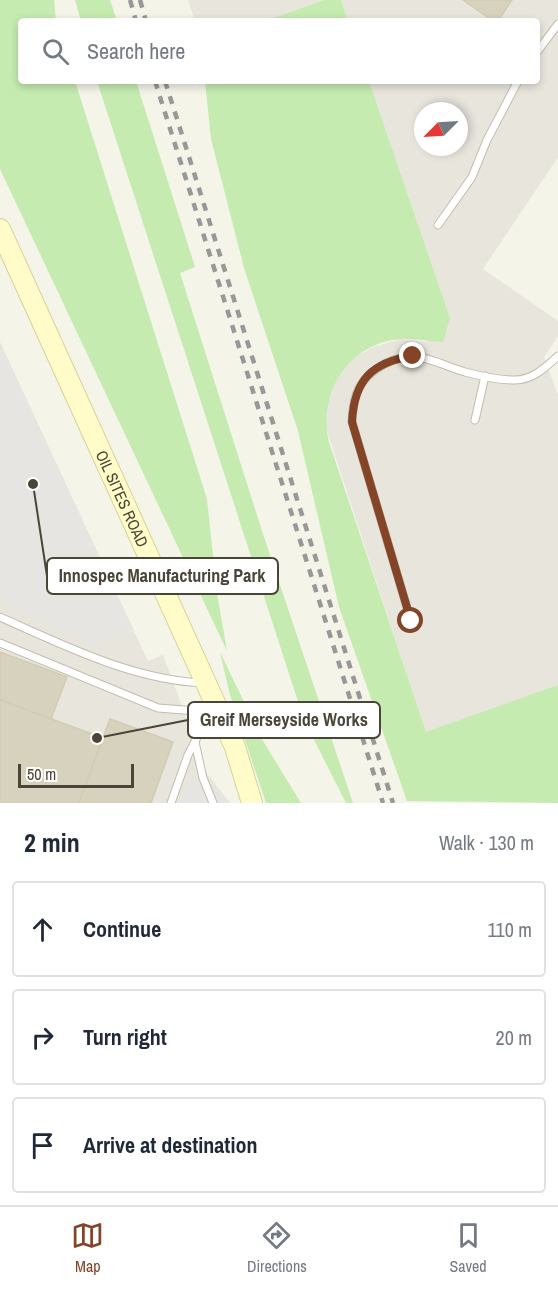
<!DOCTYPE html>
<html lang="en">
<head>
<meta charset="utf-8">
<style>
  body { margin:0; font-family:"Archivo Narrow",sans-serif; background:#f6f6f7; color:#1f2937 }
  .compass { position:absolute; left:414px; top:102px; width:54px; height:54px; border-radius:50%; background:#fff; box-shadow:0 3px 9px #0003; rotate:246deg }
  .scale { position:absolute; left:18px; bottom:15px; width:116px; box-sizing:border-box; padding-left:6px; border:3px solid #494637; border-top:0; font-size:16px; line-height:21px; white-space:nowrap; color:#494637; -webkit-text-stroke:4px #fff; paint-order:stroke }
  .stop { position:absolute; width:18px; height:18px; margin:-14px; border:4px solid #844428; border-radius:50%; background:#fff }
  .stop.end { background:#844428; border-color:#fff; box-shadow:0 2px 6px #0008 }
  .list { margin:0; padding:0; list-style:none }
  h2 { display:flex; justify-content:space-between; align-items:center; height:78px; margin:0; padding:0 24px; font-size:26px }
  h2 small { font-size:20px; font-weight:400; color:#747a83 }
  .list li { display:grid; grid-template-columns:39px 1fr auto; gap:18px; align-items:center; box-sizing:border-box; height:96px; margin:0 12px 12px; padding:0 12px; border:2px solid #e0e1e3; border-radius:6px }
  .list b { display:block; font-size:22px; white-space:nowrap }
  .list em { font-size:20px; font-style:normal; color:#747a83 }
  .icon { flex:none; width:33px; height:33px; fill:none; stroke:currentColor; stroke-width:2; stroke-linecap:round; stroke-linejoin:round }
  .map { position:relative; flex:none; width:558px; height:803px; overflow:hidden }
  .search { position:absolute; background:#fff; box-shadow:0 3px 9px #0003; left:18px; right:18px; top:18px; height:66px; display:flex; align-items:center; gap:15px; box-sizing:border-box; padding:0 21px; border-radius:6px; color:#747a83; font-size:22px }
  .sheet { height:402px; background:#fff }
  nav { display:flex; justify-content:space-around; align-items:center; box-sizing:border-box; height:84px; border-top:2px solid #e0e1e3; background:#fff; font-size:16px; color:#747a83 }
  nav a { display:grid; justify-items:center; gap:3px }
  nav .on { color:#844428 }
  .map>svg:first-child { display:block }
</style>
</head>
<body>
<div class="map">
<svg width="558" height="803" viewBox="0 0 558 803">
  <rect width="100%" height="100%" fill="#f5f4e9"/>
  <g fill="#e8e5dd" fill-rule="evenodd">
    <path d="M 188,0 L 324,0 L 265,21 L 195,21 Z"/>
    <path d="M 341,0 L 558,0 L 558,157 L 483,269 L 558,321 L 558,336 L 544,357 L 558,395 L 558,685 L 426,733 L 324,422 L 328,399 L 337,377 L 352,359 L 373,347 L 401,339 L 426,342 L 450,318 L 369,81 L 537,81 L 537,21 L 348,21 ZM 423,111 L 459,111 L 459,147 L 423,147 Z"/>
    <path d="M 0,342 L 148,661 L 163,655 L 218,803 L 0,803 Z"/>
  </g>
  <g fill="#c5ebb0">
    <path d="M 0,0 L 54,0 L 56,21 L 21,21 L 21,81 L 75,81 L 207,499 L 217,593 L 227,651 L 0,169 Z"/>
    <path d="M 75,0 L 110,0 L 117,21 L 81,21 Z"/>
    <path d="M 324,0 L 341,0 L 348,21 L 265,21 Z"/>
    <path d="M 97,81 L 136,81 L 195,267 L 180,273 L 263,534 L 353,803 L 346,803 L 304,720 Z"/>
    <path d="M 205,81 L 369,81 L 450,318 L 443,342 C 429,342 415,338 401,339 C 348,343 317,394 329,442 L 426,732 L 558,685 L 558,803 L 407,801 L 339,607 L 298,431 L 244,268 L 211,139 Z"/>
    <path d="M 220,652 L 263,741 L 301,803 L 266,803 L 230,695 Z"/>
  </g>
  <g fill="#e6e5e1">
    <path d="M 0,343 L 133,629 L 90,646 L 3,601 L 0,594 Z"/>
    <path d="M 209,776 L 230,803 L 182,803 L 189,782 Z"/>
  </g>
  <g fill="#d7d2be" stroke="#d2ccb1" stroke-width="1.5">
    <path d="M 463,0 L 512,0 L 498,21 L 493,21 Z"/>
    <path d="M 0,652 L 67,677 L 51,719 L 0,700 Z"/>
    <path d="M 0,700 L 103,738 L 79,803 L 0,803 Z"/>
    <path d="M 110,719 L 173,742 L 151,803 L 79,803 Z"/>
  </g>
  <g fill="none" stroke-linecap="round" stroke-linejoin="round">
    <defs>
      <g id="lane">
        <path d="M 537,52 L 558,24"/>
        <path d="M 438,225 L 472,177 L 487,140 L 518,81"/>
        <path d="M 475,420 L 485,376"/>
        <path d="M 0,617 C 65,646 133,680 204,683"/>
        <path d="M 411,621 L 352,422 C 353,400 356,384 375,370 C 410,345 430,361 465,372 C 480,376 499,380 515,380 C 533,380 546,367 558,356"/>
        <path d="M 0,643 L 158,708 L 210,712"/>
        <path d="M 195,742 L 203,778 L 213,803"/>
        <path d="M 171,803 L 188,755 L 210,712 L 214,711"/>
      </g>
      <g id="secondary">
        <path id="s1" d="M 0,229 L 235,747 L 252,803"/>
      </g>
    </defs>
    <use href="#lane" stroke="#c1beab" stroke-width="9"/>
    <use href="#secondary" stroke="#d7d297" stroke-width="22"/>
    <use href="#lane" stroke="#fff" stroke-width="7"/>
    <use href="#secondary" stroke="#fffcc9" stroke-width="20"/>
    <g stroke="#989898" stroke-width="4.5" stroke-dasharray="8 8" stroke-linecap="butt">
      <path d="M 130,0 L 136,21"/>
      <path d="M 140,0 L 146,21"/>
      <path d="M 155,81 L 383,803"/>
      <path d="M 165,81 L 393,803"/>
    </g>
  </g>
  <g fill="none" stroke-linecap="round" stroke-linejoin="round">
    <path stroke="#844428" stroke-width="8" d="M 411,621 L 352,422 C 354,380 372,362 413,356"/>
  </g>
  <g text-anchor="middle" stroke-width="5" stroke-linejoin="round" paint-order="stroke">
    <g font-size="16" fill="#494637" stroke="#fff">
      <text dy="6" stroke="none"><textPath href="#s1" startOffset="296">OIL SITES ROAD</textPath></text>
    </g>
  </g>
  <path fill="none" stroke="#494637" stroke-width="2" d="M33 484L47 576M97 738L188 720"/>
  <g fill="#494637" stroke="#fff" stroke-width="2">
    <circle cx="33" cy="484" r="6"/>
    <circle cx="97" cy="738" r="6"/>
  </g>
  <g fill="#fff" stroke="#494637" stroke-width="2">
    <rect x="47" y="558" width="231" height="36" rx="6"/>
    <rect x="188" y="702" width="192" height="36" rx="6"/>
  </g>
  <g font-size="18" text-anchor="middle" font-weight="bold" fill="#494637">
    <text x="162" y="582">Innospec Manufacturing Park</text>
    <text x="284" y="726">Greif Merseyside Works</text>
  </g>
</svg>
<svg class="compass" viewBox="-18 -18 36 36"><path d="M0-13l5 13h-10z" fill="#e53935"/><path d="M0 13l5-13h-10z" fill="#747a83"/></svg>
<div class="scale">50 m</div>
<div class="stop" style="left:411px;top:621px"></div>
<div class="stop end" style="left:413px;top:356px"></div>
<div class="search"><svg class="icon" aria-label="search" viewBox="0 0 24 24"><circle cx="10" cy="10" r="6"/><path d="M15 15l6 6"/></svg>Search here</div>
</div>
<section class="sheet">
<h2>2 min<small>Walk · 130 m</small></h2>
<ul class="list">
<li><svg class="icon" aria-label="ahead" viewBox="0 0 24 24"><path d="M12 20V5M6 11l6-6 6 6"/></svg><div><b>Continue</b></div><em>110 m</em></li>
<li><svg class="icon" aria-label="right" viewBox="0 0 24 24"><path d="M7 20v-9h11M14 6l5 5-5 5"/></svg><div><b>Turn right</b></div><em>20 m</em></li>
<li><svg class="icon" aria-label="arrive" viewBox="0 0 24 24"><path d="M6 21V4h12l-3 4 3 4H6"/></svg><div><b>Arrive at destination</b></div></li>
</ul>
</section>
<nav>
<a class="on"><svg class="icon" aria-label="map" viewBox="0 0 24 24"><path d="M3 6l6-2 6 2 6-2v14l-6 2-6-2-6 2zM9 4v14M15 6v14"/></svg>Map</a>
<a><svg class="icon" aria-label="directions" viewBox="0 0 24 24"><path d="M12 3l9 9-9 9-9-9zM9 14v-3h6M13 9l2 2-2 2"/></svg>Directions</a>
<a><svg class="icon" aria-label="saved" viewBox="0 0 24 24"><path d="M7 4h10v16l-5-4-5 4z"/></svg>Saved</a>
</nav>
</body>
</html>
